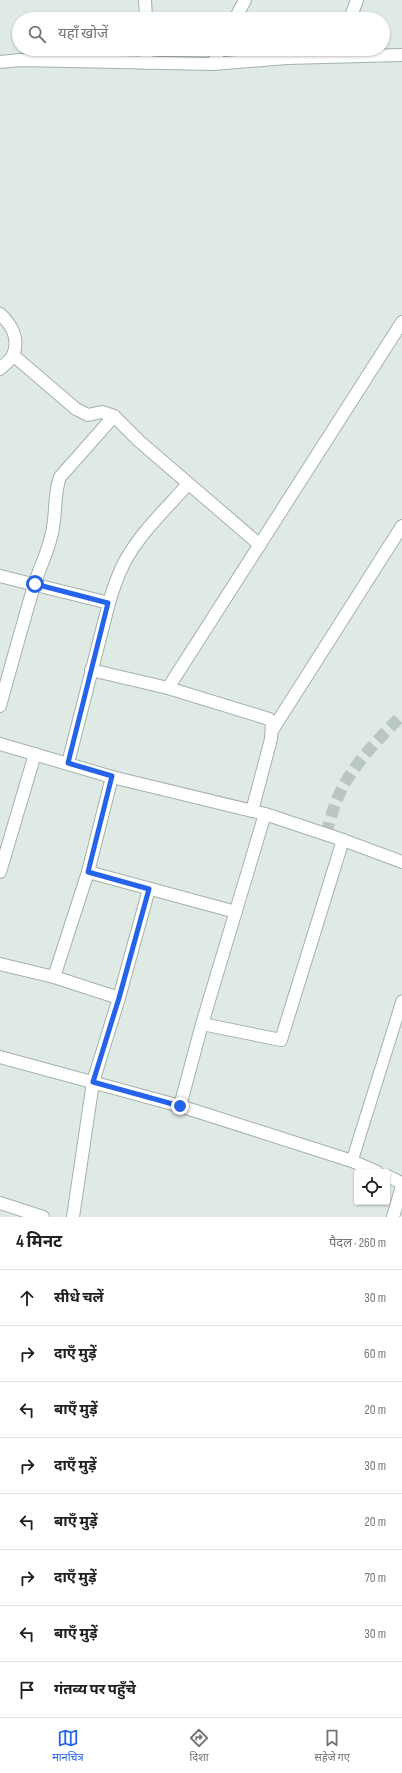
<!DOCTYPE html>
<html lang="hi">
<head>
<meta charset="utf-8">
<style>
  body { margin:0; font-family:"Sofia Sans Condensed","Noto Sans Devanagari",sans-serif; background:#f2f2f2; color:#202124 }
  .controls { position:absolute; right:12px; bottom:12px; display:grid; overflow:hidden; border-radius:4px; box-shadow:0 1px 3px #0004 }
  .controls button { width:36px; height:36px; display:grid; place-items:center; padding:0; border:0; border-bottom:1px solid #e0e0e0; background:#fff; color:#202124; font:20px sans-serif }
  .stop { position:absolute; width:12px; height:12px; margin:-9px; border:3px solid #2563eb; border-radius:50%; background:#fff }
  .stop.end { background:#2563eb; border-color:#fff; box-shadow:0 1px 4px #0008 }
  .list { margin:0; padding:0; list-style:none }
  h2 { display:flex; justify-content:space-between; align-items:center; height:52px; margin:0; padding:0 16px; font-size:17px }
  h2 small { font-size:13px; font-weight:400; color:#757577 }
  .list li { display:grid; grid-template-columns:26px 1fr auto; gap:12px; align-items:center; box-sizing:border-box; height:56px; padding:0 16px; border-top:1px solid #e0e0e0 }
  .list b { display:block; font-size:15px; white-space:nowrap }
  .list em { font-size:13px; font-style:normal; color:#757577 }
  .icon { flex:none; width:22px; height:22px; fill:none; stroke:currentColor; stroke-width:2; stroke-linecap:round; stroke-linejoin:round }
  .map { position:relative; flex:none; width:402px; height:1217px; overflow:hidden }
  .search { position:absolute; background:#fff; box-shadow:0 1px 3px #0004; left:12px; right:12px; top:12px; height:44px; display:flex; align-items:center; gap:10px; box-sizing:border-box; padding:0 14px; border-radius:22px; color:#757577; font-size:15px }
  .sheet { height:500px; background:#fff }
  nav { display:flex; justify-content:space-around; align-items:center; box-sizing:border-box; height:56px; border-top:1px solid #e0e0e0; background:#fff; font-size:11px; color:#757577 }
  nav a { display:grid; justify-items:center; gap:2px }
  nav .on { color:#2563eb }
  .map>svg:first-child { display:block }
</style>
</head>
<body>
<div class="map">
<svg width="402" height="1217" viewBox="0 0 402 1217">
  <rect width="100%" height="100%" fill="#e0eae5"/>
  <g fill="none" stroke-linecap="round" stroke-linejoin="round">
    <path stroke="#bac6c1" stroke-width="12" stroke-dasharray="12 6" stroke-linecap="butt" d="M 326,834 C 329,824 332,812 336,802 C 349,768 377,741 402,715"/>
    <defs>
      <path id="lane" d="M 352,1161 L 402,1001"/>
      <g id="street">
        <path d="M 145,0 L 146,19"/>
        <path d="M 235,19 L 245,0"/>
        <path d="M 350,19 L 357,0"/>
        <path d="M 146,49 L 147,63"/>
        <path d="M 0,62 L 20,60 L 213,64 L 287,58 L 402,55"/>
        <path d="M 213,64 L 220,49"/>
        <path d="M 0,314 C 11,324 20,339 13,355 C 11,360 4,365 0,369"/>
        <path d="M 13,355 L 76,409 L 88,415 L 102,412 L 114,416 L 139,441 L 260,545"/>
        <path d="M 0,576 L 109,603"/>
        <path d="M 91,670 L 168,688 L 269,719 L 272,723 L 271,739 L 252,811"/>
        <path d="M 168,688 L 402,322"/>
        <path d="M 0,706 C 11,666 22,626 34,586 C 39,569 47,554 51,537 C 57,517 53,496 60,477 L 114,416"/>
        <path d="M 273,729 L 402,526"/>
        <path d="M 0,744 L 112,777 L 265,814 L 202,1024 L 180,1106 L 0,1057"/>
        <path d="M 68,763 L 109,603 C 113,589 118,575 124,563 C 140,533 166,509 188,484"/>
        <path d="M 112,777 L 88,872 L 236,912"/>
        <path d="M 343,840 L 402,862"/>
        <path d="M 0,872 L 35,754"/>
        <path d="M 0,964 L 54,977 L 119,998"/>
        <path d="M 54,977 L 88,872"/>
        <path d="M 202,1024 L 281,1040 L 343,840 L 265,814"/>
        <path d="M 180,1106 L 352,1161 L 377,1172"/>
        <path d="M 387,1176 L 402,1183"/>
        <path d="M 73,1217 L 93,1082 L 119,998 L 149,889"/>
        <path d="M 393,1217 L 402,1186"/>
      </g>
      <path id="secondary" d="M 0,1203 L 43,1217"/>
    </defs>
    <use href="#lane" stroke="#a3b1ac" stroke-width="13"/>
    <use href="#street" stroke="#a3b1ac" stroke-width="14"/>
    <use href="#secondary" stroke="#a0b4ad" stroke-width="14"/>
    <use href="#lane" stroke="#fff" stroke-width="11"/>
    <use href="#street" stroke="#fff" stroke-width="12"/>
    <use href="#secondary" stroke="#fff" stroke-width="12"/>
  </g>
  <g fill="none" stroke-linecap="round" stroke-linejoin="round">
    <path stroke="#2563eb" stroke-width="5" d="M 35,584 L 108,603 L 68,763 L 112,776 L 88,872 L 149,889 L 119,998 L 93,1082 L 180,1106"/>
  </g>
</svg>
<div class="controls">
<button><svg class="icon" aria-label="locate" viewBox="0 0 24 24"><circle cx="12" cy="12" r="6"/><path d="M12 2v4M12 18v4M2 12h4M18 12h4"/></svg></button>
</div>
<div class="stop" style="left:35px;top:584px"></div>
<div class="stop end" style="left:180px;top:1106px"></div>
<div class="search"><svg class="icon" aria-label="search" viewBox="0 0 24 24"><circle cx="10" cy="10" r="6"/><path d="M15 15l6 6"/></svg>यहाँ खोजें</div>
</div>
<section class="sheet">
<h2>4 मिनट<small>पैदल · 260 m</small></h2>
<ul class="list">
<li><svg class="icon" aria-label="ahead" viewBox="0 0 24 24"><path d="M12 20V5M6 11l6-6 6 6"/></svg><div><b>सीधे चलें</b></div><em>30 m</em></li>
<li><svg class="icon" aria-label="right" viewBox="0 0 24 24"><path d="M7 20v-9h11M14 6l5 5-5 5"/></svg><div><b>दाएँ मुड़ें</b></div><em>60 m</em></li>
<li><svg class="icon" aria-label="left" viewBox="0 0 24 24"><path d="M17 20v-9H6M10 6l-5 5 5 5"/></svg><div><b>बाएँ मुड़ें</b></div><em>20 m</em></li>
<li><svg class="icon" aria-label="right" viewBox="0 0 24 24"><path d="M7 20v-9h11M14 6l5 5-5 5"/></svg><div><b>दाएँ मुड़ें</b></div><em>30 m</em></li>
<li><svg class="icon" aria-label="left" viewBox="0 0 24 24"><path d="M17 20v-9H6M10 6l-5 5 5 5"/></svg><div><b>बाएँ मुड़ें</b></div><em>20 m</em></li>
<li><svg class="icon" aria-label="right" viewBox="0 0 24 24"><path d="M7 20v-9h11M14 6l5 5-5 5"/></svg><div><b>दाएँ मुड़ें</b></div><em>70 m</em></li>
<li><svg class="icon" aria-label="left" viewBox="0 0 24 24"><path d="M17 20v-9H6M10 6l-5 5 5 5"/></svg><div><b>बाएँ मुड़ें</b></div><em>30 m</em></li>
<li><svg class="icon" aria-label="arrive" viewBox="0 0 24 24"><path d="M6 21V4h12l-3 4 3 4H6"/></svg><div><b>गंतव्य पर पहुँचे</b></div></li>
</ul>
</section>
<nav>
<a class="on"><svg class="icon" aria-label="map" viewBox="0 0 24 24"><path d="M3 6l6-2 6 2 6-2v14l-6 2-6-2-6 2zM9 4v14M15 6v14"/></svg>मानचित्र</a>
<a><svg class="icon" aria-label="directions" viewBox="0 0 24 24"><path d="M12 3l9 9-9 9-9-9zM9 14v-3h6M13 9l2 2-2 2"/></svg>दिशा</a>
<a><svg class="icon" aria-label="saved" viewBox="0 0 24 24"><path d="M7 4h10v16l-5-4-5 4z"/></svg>सहेजे गए</a>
</nav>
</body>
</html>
